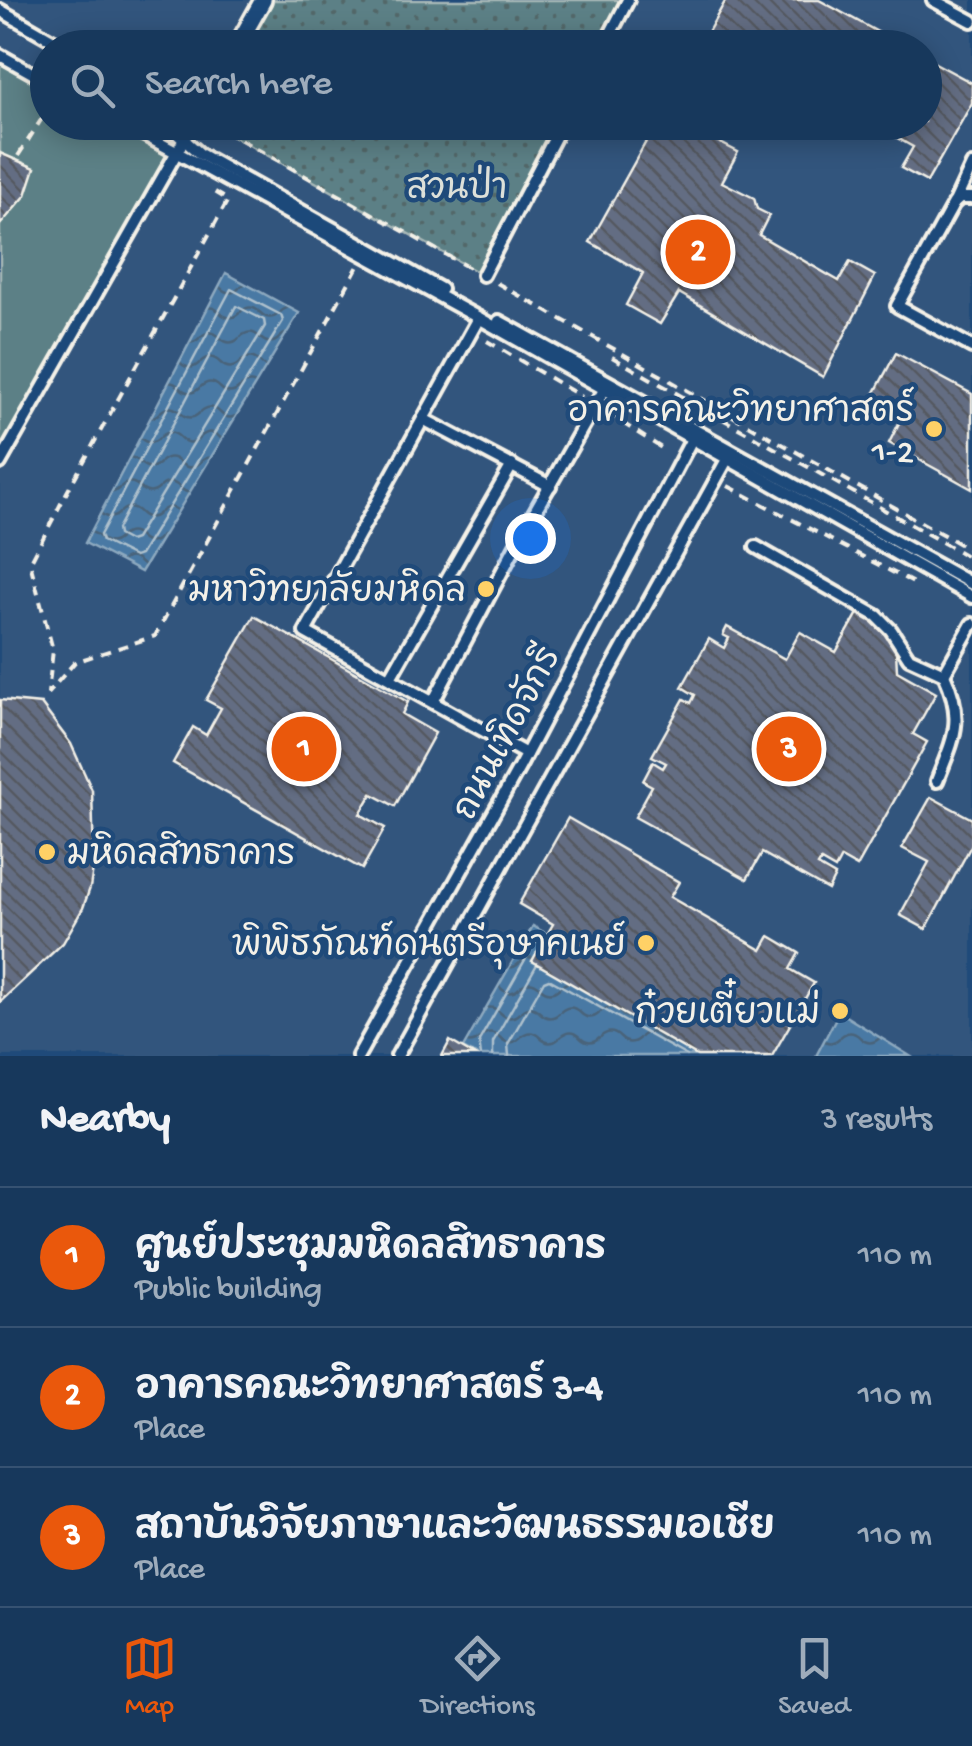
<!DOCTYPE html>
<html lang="en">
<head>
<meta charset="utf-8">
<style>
  body { margin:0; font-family:"Gochi Hand","Playpen Sans Thai",sans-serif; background:#203f62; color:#f1f3f6 }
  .you { position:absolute; left:530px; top:538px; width:35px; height:35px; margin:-25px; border:8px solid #fff; border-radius:50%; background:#1a73e8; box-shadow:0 0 0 15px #1a73e833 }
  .badge { display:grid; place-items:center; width:65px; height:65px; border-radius:50%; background:#ea580c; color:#fff; font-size:32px; font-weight:700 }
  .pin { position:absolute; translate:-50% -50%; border:5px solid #fff; box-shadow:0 2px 10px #0006 }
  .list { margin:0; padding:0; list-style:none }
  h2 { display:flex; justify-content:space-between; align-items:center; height:130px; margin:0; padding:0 40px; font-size:42px }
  h2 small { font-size:32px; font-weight:400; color:#9eacbb }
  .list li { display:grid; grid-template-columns:65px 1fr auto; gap:30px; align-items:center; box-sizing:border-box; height:140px; padding:0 40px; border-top:2px solid #365272 }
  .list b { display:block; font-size:38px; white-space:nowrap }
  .list p { margin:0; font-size:32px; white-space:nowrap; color:#9eacbb }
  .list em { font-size:32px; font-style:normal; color:#9eacbb }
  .icon { flex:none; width:55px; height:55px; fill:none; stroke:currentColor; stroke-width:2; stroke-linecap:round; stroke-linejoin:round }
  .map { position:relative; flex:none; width:972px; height:1056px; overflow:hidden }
  .search { position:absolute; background:#17385c; box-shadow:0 5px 25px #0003; left:30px; right:30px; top:30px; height:110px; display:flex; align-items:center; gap:25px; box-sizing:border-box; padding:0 35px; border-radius:55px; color:#9eacbb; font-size:38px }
  .sheet { height:550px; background:#17385c }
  nav { display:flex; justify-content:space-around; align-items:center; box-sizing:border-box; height:140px; border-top:2px solid #365272; background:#17385c; font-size:28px; color:#9eacbb }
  nav a { display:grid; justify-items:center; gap:5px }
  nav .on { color:#ea580c }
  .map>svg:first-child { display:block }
</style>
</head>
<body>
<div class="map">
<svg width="972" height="1056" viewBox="0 0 972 1056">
  <defs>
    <pattern id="grass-dots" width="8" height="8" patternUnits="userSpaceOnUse" patternTransform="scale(2.5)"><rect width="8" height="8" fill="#5b8086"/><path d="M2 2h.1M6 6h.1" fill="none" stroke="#536769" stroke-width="1.8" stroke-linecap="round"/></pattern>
    <pattern id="water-waves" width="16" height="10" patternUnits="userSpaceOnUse" patternTransform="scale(2.5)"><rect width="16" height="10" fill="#4879a4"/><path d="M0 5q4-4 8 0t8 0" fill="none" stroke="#48637a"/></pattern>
    <pattern id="building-back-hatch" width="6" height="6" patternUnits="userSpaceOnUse" patternTransform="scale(2.5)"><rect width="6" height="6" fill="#636d83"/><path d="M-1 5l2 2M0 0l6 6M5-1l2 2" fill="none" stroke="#555961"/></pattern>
  </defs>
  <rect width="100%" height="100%" fill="#1f4a7a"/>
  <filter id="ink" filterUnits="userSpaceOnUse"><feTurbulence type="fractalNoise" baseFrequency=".01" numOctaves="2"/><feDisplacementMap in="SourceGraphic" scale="20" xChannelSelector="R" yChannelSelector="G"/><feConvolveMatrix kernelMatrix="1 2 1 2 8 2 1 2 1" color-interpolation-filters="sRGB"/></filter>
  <g filter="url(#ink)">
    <path fill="#33547d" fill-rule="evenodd" d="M 0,0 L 972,0 L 972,1056 L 0,1056 ZM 48,48 L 924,48 L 924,122 L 48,122 Z"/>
    <g fill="url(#grass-dots)" stroke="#a8b8b7" stroke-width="2.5">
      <path d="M 263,0 L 628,0 L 603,47 L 236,48 Z"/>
      <path d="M 209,123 L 563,123 L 483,275 Z"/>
    </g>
    <path fill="#5b8086" stroke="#a8b8b7" stroke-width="2.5" d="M 0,54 L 47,81 L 48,122 L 122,123 L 177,154 L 0,464 Z"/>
    <g fill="url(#water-waves)" stroke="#8da9bf" stroke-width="2.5">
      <path d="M 226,273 L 299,313 L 141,572 L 85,543 Z"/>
      <path d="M 533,926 L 763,1056 L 478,1056 L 463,1048 Z"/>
      <path d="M 839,1012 L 910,1056 L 816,1056 Z"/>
    </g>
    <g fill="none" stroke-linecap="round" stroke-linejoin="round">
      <g stroke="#afc1cd" stroke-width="2.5">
        <path d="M 231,289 L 281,315 L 283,321 L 140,555 L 134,557 L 102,541 L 100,535 Z"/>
        <path d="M 236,306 L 264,320 L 265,326 L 135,539 L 129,541 L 118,535 L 117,529 Z"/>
        <path d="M 481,1056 L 479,1041 L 534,944 L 540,941"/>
        <path d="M 493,1056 L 493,1042 L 536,966"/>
        <path d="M 509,1056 L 508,1044 L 544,981 L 549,979 L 687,1056"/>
      </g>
    </g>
    <g fill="url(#building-back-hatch)" stroke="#f4f1e8" stroke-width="2.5">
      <path d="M 726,0 L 819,0 L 907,48 L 699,48 Z"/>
      <path d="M 924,57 L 972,83 L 972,103 L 927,182 L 901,168 L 913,147 L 869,122 L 924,122 Z"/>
      <path d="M 657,122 L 704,122 L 699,132 L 738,152 L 722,182 L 754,198 L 757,209 L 769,215 L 759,235 L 839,281 L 850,262 L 875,276 L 823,377 L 679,293 L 660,324 L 626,305 L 643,273 L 590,242 Z"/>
      <path d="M 0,153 L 35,168 L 26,195 L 0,225 Z"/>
      <path d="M 896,353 L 972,394 L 972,489 L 889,443 L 903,415 L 872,398 Z"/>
      <path d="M 861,608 L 887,630 L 896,650 L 897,671 L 936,693 L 913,734 L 927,742 L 857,867 L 841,858 L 835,869 L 821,861 L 818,866 L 835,876 L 828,890 L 762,853 L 747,879 L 635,817 L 652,786 L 643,781 L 653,762 L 663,768 L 666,763 L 652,756 L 684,699 L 691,703 L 695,695 L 682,687 L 709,639 L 724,648 L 729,638 L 723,635 L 727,627 L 785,659 L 800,632 L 836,652 Z"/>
      <path d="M 254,616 L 408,702 L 402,714 L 435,733 L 395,806 L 372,794 L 360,814 L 385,828 L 362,869 L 173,763 L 193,727 L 206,735 L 221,708 L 206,700 Z"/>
      <path d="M 0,700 L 41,704 L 71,744 L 92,790 L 94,863 L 90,888 L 83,908 L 63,943 L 0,1002 Z"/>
      <path d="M 931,797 L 972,819 L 972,844 L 926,929 L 900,915 L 929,862 L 902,848 Z"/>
      <path d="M 568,818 L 679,882 L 670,897 L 762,950 L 770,936 L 799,953 L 790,969 L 814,983 L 772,1056 L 697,1056 L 532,961 L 553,924 L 519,904 Z"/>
      <path d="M 450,1041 L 475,1056 L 442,1056 Z"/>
    </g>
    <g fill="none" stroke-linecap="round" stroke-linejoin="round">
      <defs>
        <g id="service">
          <path d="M 933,0 L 972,21"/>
          <path d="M 0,10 L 66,48"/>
          <path d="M 603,48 L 628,0"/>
          <path d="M 0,55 L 48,82"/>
          <path d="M 121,122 L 479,318 L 972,597"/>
          <path d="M 164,122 L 200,154 L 441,289"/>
          <path d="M 972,198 L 960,198 L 954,203 L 897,306 L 972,347"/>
          <path d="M 955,202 L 972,165"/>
          <path d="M 483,275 L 563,122"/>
          <path d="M 479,318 L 305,632 L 526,754"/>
          <path d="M 499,321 L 972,584"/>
          <path d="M 423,419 L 550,486"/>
          <path d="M 0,463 L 194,122"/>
          <path d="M 756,547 L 877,616 L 891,630 L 909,658 L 944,674 L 972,624"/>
          <path d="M 390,678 L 512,465"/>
          <path d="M 433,702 L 522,534 L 604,390"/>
          <path d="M 937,781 C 954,737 965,720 944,674"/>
          <path d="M 358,1056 L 520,766 L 693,437"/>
          <path d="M 397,1056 L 729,456"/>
        </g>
        <path id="pedestrian" d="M 236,48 L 263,0"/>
      </defs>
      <use href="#service" stroke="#f4f1e8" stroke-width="18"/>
      <use href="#pedestrian" stroke="#f4f1e8" stroke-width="22"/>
      <g stroke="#f4f1e8" stroke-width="4" stroke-dasharray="10 8" stroke-linecap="butt">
        <path d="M 75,35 L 97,48"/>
        <path d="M 90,122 L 110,134"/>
        <path d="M 209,122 L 471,269"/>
        <path d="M 18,156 L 48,109"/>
        <path d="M 215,192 L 228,200 L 67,492 L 30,563 L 53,650 L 48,693 L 75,662 L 155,636 L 358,266"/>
        <path d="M 497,283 L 972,551"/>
        <path d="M 487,341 L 582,397"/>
        <path d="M 612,357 L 972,559"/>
        <path d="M 607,413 L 666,451"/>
        <path d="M 728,486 L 919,586"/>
      </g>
      <use href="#service" stroke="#1f4a7a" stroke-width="10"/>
      <use href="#pedestrian" stroke="#1f4a7a" stroke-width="15"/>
    </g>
  </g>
  <g fill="#ffd166" stroke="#1f4a7a" stroke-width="4">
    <circle cx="934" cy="429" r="10"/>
    <circle cx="486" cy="589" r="10"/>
    <circle cx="47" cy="852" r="10"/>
    <circle cx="646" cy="943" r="10"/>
    <circle cx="840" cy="1011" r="10"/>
  </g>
  <g text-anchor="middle" stroke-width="9" stroke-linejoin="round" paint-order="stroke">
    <g font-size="35" fill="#dde0d9" stroke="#1f4a7a">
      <text x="457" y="198">สวนป่า</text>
    </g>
    <g font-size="35" fill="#f4f1e8" stroke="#1f4a7a" text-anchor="end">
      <text x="914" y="421">อาคารคณะวิทยาศาสตร์<tspan x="914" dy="40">1-2</tspan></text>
      <text x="466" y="601">มหาวิทยาลัยมหิดล</text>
      <text x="67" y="864" text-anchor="start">มหิดลสิทธาคาร</text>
      <text x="626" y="955">พิพิธภัณฑ์ดนตรีอุษาคเนย์</text>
      <text x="820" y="1023">ก๋วยเตี๋ยวแม่</text>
    </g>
    <g font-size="35" fill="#f4f1e8" stroke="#1f4a7a">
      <text transform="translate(505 732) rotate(-62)" y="12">ถนนเทิดจักรี</text>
    </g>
  </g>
</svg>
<div class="you"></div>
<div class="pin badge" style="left:304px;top:749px">1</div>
<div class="pin badge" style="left:698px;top:252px">2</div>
<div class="pin badge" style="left:789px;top:749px">3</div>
<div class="search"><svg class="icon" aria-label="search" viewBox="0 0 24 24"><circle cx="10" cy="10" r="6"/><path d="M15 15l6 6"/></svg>Search here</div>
</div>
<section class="sheet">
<h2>Nearby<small>3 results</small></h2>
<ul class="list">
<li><span class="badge">1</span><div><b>ศูนย์ประชุมมหิดลสิทธาคาร</b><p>Public building</p></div><em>110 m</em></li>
<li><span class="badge">2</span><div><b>อาคารคณะวิทยาศาสตร์ 3-4</b><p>Place</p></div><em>110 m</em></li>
<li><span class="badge">3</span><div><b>สถาบันวิจัยภาษาและวัฒนธรรมเอเชีย</b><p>Place</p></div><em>110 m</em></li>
</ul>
</section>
<nav>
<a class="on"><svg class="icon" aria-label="map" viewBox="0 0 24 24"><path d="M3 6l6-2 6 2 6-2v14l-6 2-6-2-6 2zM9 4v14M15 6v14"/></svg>Map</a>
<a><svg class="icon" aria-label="directions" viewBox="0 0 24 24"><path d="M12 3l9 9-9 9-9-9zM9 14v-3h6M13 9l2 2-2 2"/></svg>Directions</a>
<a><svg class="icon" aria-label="saved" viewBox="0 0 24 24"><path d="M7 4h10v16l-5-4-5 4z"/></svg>Saved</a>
</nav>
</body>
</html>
